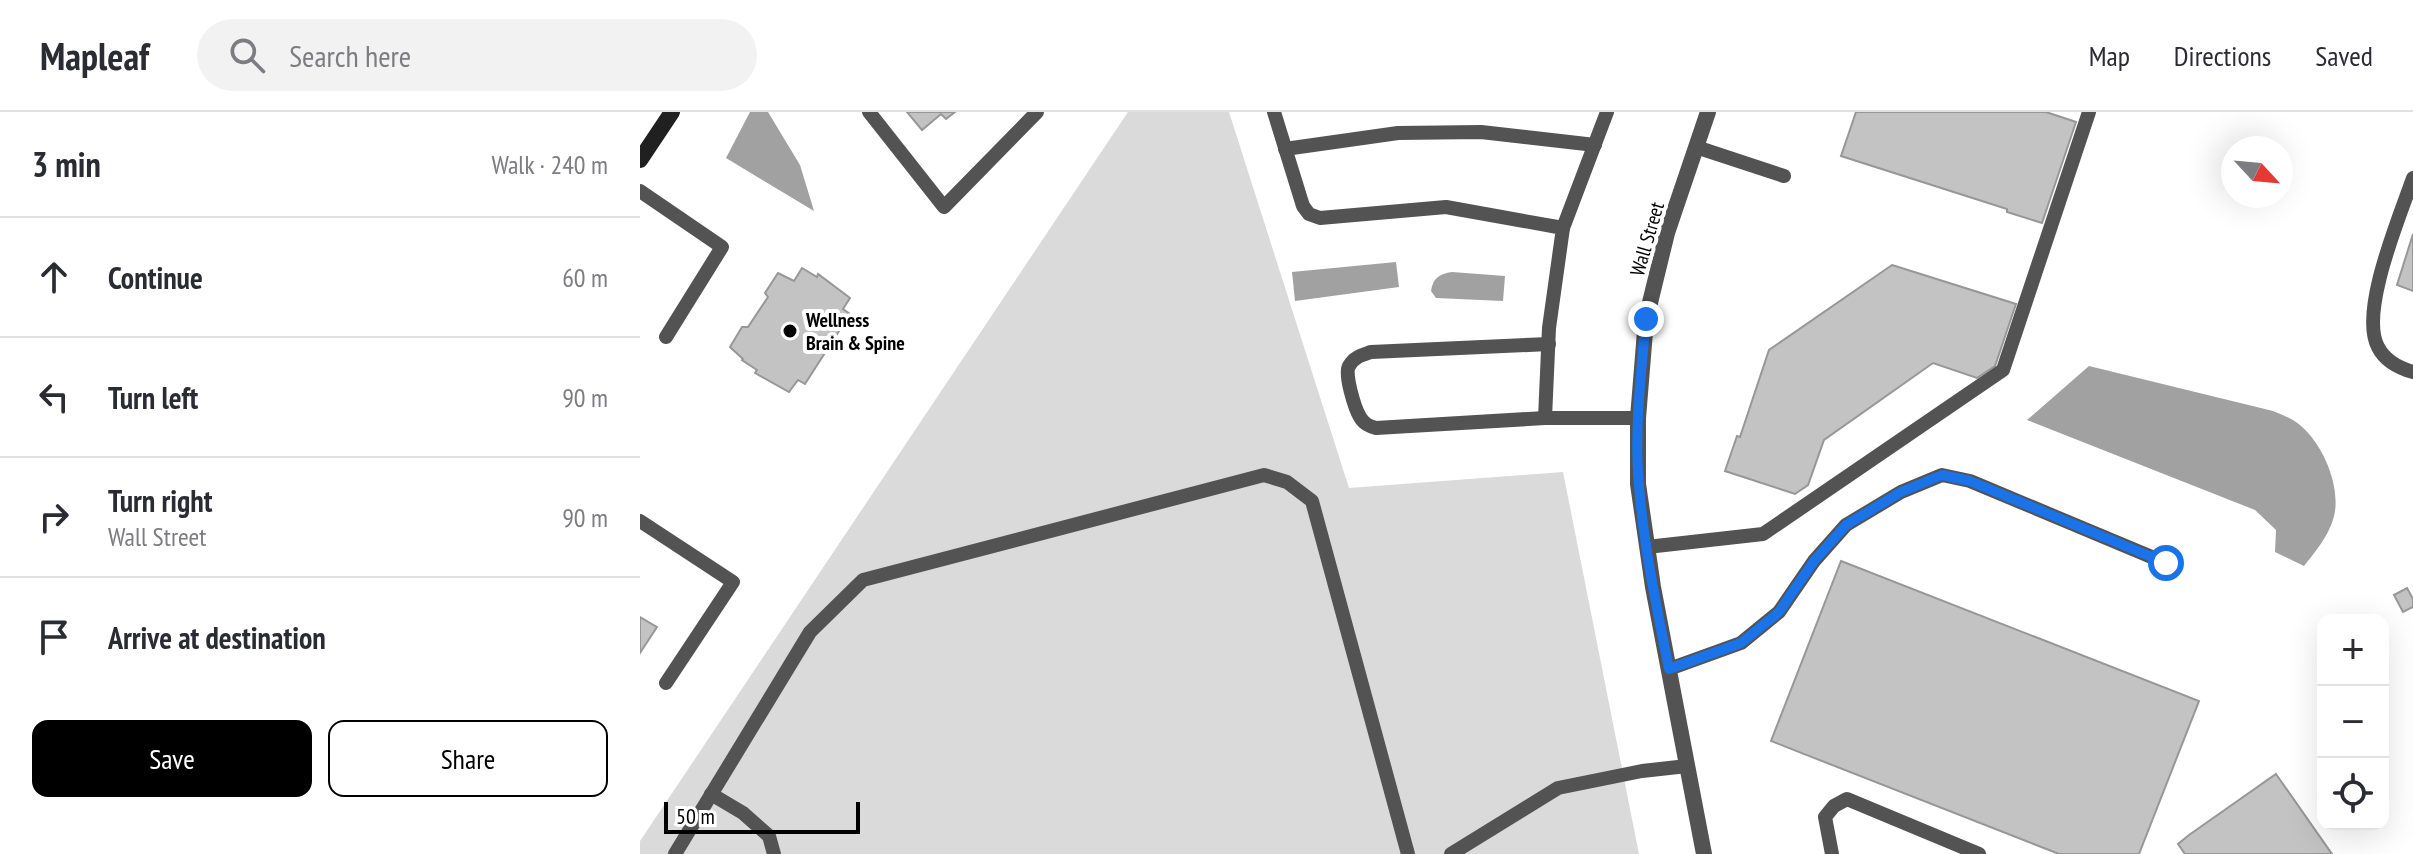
<!DOCTYPE html>
<html lang="en">
<head>
<meta charset="utf-8">
<style>
  body { margin:0; font-family:"PT Sans Narrow",sans-serif; background:#f2f2f3; color:#2b2b33 }
  .controls { position:absolute; right:24px; bottom:24px; display:grid; overflow:hidden; border-radius:16px; box-shadow:0 8px 32px #0002 }
  .controls button { width:72px; height:72px; display:grid; place-items:center; padding:0; border:0; border-bottom:2px solid #e1e1e2; background:#fff; color:#2b2b33; font:40px sans-serif }
  .compass { position:absolute; left:1581px; top:24px; width:72px; height:72px; border-radius:50%; background:#fff; box-shadow:0 8px 32px #0002; rotate:116deg }
  .scale { position:absolute; left:24px; bottom:20px; width:196px; box-sizing:border-box; padding-left:8px; border:4px solid #000; border-top:0; font-size:22px; line-height:28px; white-space:nowrap; color:#000; -webkit-text-stroke:6px #fff; paint-order:stroke }
  .stop { position:absolute; width:24px; height:24px; margin:-18px; border:6px solid #1a73e8; border-radius:50%; background:#fff }
  .stop.end { background:#1a73e8; border-color:#fff; box-shadow:0 2px 8px #0008 }
  .list { margin:0; padding:0; list-style:none }
  h2 { display:flex; justify-content:space-between; align-items:center; height:104px; margin:0; padding:0 32px; font-size:34px }
  h2 small { font-size:26px; font-weight:400; color:#7c7c81 }
  .list li { display:grid; grid-template-columns:52px 1fr auto; gap:24px; align-items:center; box-sizing:border-box; height:120px; padding:0 32px; border-top:2px solid #e1e1e2 }
  .list b { display:block; font-size:30px; white-space:nowrap }
  .list p { margin:0; font-size:26px; white-space:nowrap; color:#7c7c81 }
  .list em { font-size:26px; font-style:normal; color:#7c7c81 }
  .actions { display:flex; gap:16px; padding:24px 32px }
  .actions a { flex:1; padding:18px 0; border:2px solid #000; border-radius:16px; text-align:center; font-size:28px; color:#000 }
  .actions .main { background:#000; color:#fff }
  .icon { flex:none; width:44px; height:44px; fill:none; stroke:currentColor; stroke-width:2; stroke-linecap:round; stroke-linejoin:round }
  .map { position:relative; flex:none; width:1773px; height:742px; overflow:hidden }
  header { display:flex; align-items:center; gap:48px; box-sizing:border-box; height:112px; padding:0 40px; background:#fff; border-bottom:2px solid #e1e1e2 }
  header strong { font-size:38px }
  nav { display:flex; gap:44px; margin-inline-start:auto; font-size:28px }
  .search { width:560px; height:72px; background:#f2f2f3; display:flex; align-items:center; gap:20px; box-sizing:border-box; padding:0 28px; border-radius:44px; color:#7c7c81; font-size:30px }
  main { display:flex }
  aside { flex:1; background:#fff }
  .map>svg:first-child { display:block }
</style>
</head>
<body>
<header>
<strong>Mapleaf</strong>
<div class="search"><svg class="icon" aria-label="search" viewBox="0 0 24 24"><circle cx="10" cy="10" r="6"/><path d="M15 15l6 6"/></svg>Search here</div>
<nav><a>Map</a><a>Directions</a><a>Saved</a></nav>
</header>
<main>
<aside>
<h2>3 min<small>Walk · 240 m</small></h2>
<ul class="list">
<li><svg class="icon" aria-label="ahead" viewBox="0 0 24 24"><path d="M12 20V5M6 11l6-6 6 6"/></svg><div><b>Continue</b></div><em>60 m</em></li>
<li><svg class="icon" aria-label="left" viewBox="0 0 24 24"><path d="M17 20v-9H6M10 6l-5 5 5 5"/></svg><div><b>Turn left</b></div><em>90 m</em></li>
<li><svg class="icon" aria-label="right" viewBox="0 0 24 24"><path d="M7 20v-9h11M14 6l5 5-5 5"/></svg><div><b>Turn right</b><p>Wall Street</p></div><em>90 m</em></li>
<li><svg class="icon" aria-label="arrive" viewBox="0 0 24 24"><path d="M6 21V4h12l-3 4 3 4H6"/></svg><div><b>Arrive at destination</b></div></li>
</ul>
<div class="actions"><a class="main">Save</a><a>Share</a></div>
</aside>
<div class="map">
<svg width="1773" height="742" viewBox="0 0 1773 742">
  <rect width="100%" height="100%" fill="#fff"/>
  <path fill="#dadada" d="M 488,0 L 589,0 L 709,376 L 923,360 L 999,742 L 0,742 L 0,729 Z"/>
  <g fill="#a1a1a1">
    <path d="M 110,0 L 128,0 L 160,53 L 174,99 L 86,46 Z"/>
    <path d="M 756,150 L 759,175 L 655,189 L 652,160 Z"/>
    <path d="M 812,160 L 865,164 L 863,189 L 796,186 L 791,179 C 793,166 799,162 812,160 Z"/>
    <path d="M 1449,254 L 1633,299 C 1642,303 1654,307 1661,314 C 1683,333 1699,371 1695,399 C 1692,420 1676,439 1664,454 L 1635,440 L 1636,418 L 1615,398 L 1387,308 Z"/>
  </g>
  <g fill="#c3c3c3" stroke="#979797" stroke-width="2">
    <path d="M 267,0 L 315,0 L 306,7 L 301,2 L 282,18 Z"/>
    <path d="M 1216,0 L 1406,0 L 1436,10 L 1402,111 L 1367,100 L 1367,97 L 1201,44 Z"/>
    <path d="M 1773,122 L 1773,179 L 1757,173 Z"/>
    <path d="M 1252,153 L 1376,192 L 1355,254 L 1337,266 L 1293,251 L 1184,328 L 1168,373 L 1155,382 L 1085,359 L 1097,324 L 1100,325 L 1129,238 Z"/>
    <path d="M 162,156 L 177,165 L 178,162 L 210,186 L 203,197 L 210,202 L 165,272 L 158,268 L 149,280 L 115,261 L 117,258 L 102,248 L 103,247 L 90,235 L 102,215 L 108,215 L 128,185 L 125,181 L 138,161 L 154,169 Z"/>
    <path d="M 1201,449 L 1559,589 L 1499,742 L 1419,742 L 1131,629 Z"/>
    <path d="M 1767,476 L 1773,487 L 1773,495 L 1763,500 L 1754,483 Z"/>
    <path d="M 0,505 L 17,515 L 0,541 Z"/>
    <path d="M 1636,662 L 1692,742 L 1545,742 L 1538,732 L 1549,723 Z"/>
  </g>
  <g fill="none" stroke-linecap="round" stroke-linejoin="round">
    <g stroke="#535353" stroke-width="14">
      <path d="M 229,0 L 304,95 L 397,0"/>
      <path d="M 634,0 L 663,94 L 669,102 L 680,106 L 806,95 L 923,116 L 909,216 L 905,306 L 998,306"/>
      <path d="M 1056,35 L 1144,64"/>
      <path d="M 645,37 L 758,21 L 841,20 L 955,33"/>
      <path d="M 1773,66 C 1760,104 1719,200 1738,235 C 1745,249 1759,256 1773,260"/>
      <path d="M 0,79 L 82,135 L 26,225"/>
      <path d="M 923,116 L 967,0"/>
      <path d="M 905,306 L 736,316 C 729,314 724,312 720,305 C 715,297 704,262 709,254 C 714,245 722,243 731,240 L 909,232"/>
      <path d="M 0,409 L 93,470 L 26,571"/>
      <path d="M 1007,435 L 1123,422 L 1363,258 L 1449,0"/>
      <path d="M 1029,557 L 1101,531 L 1139,500 L 1174,449 L 1206,413 L 1261,380 L 1302,363 L 1330,369 L 1526,451"/>
      <path d="M 71,682 L 103,701 L 129,724 L 134,742"/>
      <path d="M 35,742 L 170,520 L 223,468 L 624,363 L 647,370 L 672,389 L 768,742"/>
      <path d="M 811,742 L 918,676 L 1002,659 L 1047,654"/>
      <path d="M 1192,742 L 1185,705 L 1194,694 L 1207,687 L 1339,742"/>
    </g>
    <path stroke="#535353" stroke-width="16" d="M 1064,742 L 1013,475 L 998,372 L 998,306 L 1006,207 L 1027,121 L 1068,0"/>
    <path stroke="#202020" stroke-width="16" d="M 0,48 L 32,0"/>
  </g>
  <g fill="none" stroke-linecap="round" stroke-linejoin="round">
    <path stroke="#1a73e8" stroke-width="10" d="M 1006,207 C 1001,262 994,319 999,374 C 1004,436 1017,497 1029,557 L 1101,531 L 1139,500 L 1174,449 L 1206,413 L 1261,380 L 1302,363 L 1330,369 L 1526,451"/>
  </g>
  <circle fill="#000" stroke="#fff" stroke-width="3" cx="150" cy="219" r="8"/>
  <g text-anchor="middle" stroke-width="8" stroke-linejoin="round" paint-order="stroke">
    <g font-size="20" fill="#000" stroke="#fff">
      <text transform="translate(1007 127) rotate(-74)" y="7">Wall Street</text>
    </g>
    <g font-size="20" font-weight="bold" fill="#000" stroke="#fff" text-anchor="start">
      <text x="166" y="215">Wellness<tspan x="166" dy="23">Brain &amp; Spine</tspan></text>
    </g>
  </g>
</svg>
<div class="controls">
<button>+</button>
<button>−</button>
<button><svg class="icon" aria-label="locate" viewBox="0 0 24 24"><circle cx="12" cy="12" r="6"/><path d="M12 2v4M12 18v4M2 12h4M18 12h4"/></svg></button>
</div>
<svg class="compass" viewBox="-18 -18 36 36"><path d="M0-13l5 13h-10z" fill="#e53935"/><path d="M0 13l5-13h-10z" fill="#7c7c81"/></svg>
<div class="scale">50 m</div>
<div class="stop" style="left:1526px;top:451px"></div>
<div class="stop end" style="left:1006px;top:207px"></div>
</div>
</main>
</body>
</html>
